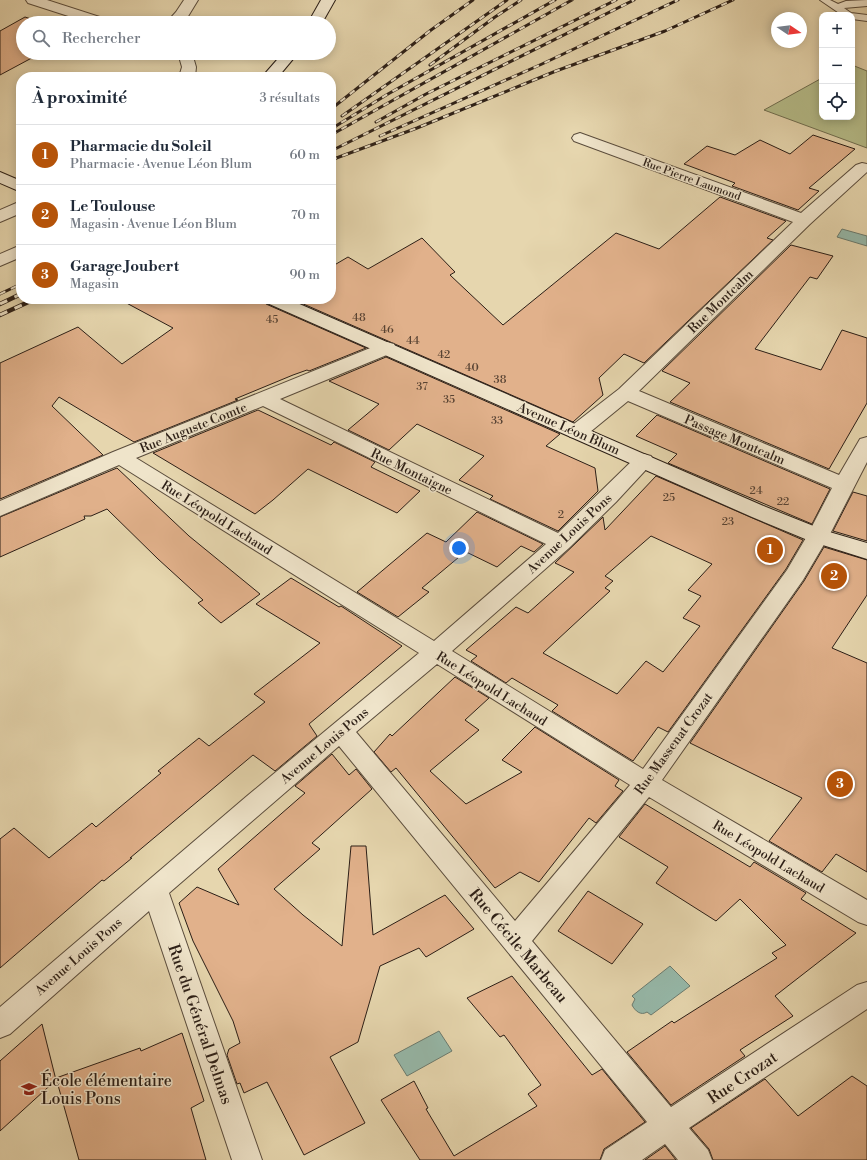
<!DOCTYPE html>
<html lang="fr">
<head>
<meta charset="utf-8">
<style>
  body { margin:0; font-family:"Libre Bodoni",serif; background:#f6f6f7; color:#1f2937 }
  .controls { position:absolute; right:12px; top:12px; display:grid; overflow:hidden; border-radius:8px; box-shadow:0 2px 10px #0003 }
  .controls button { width:36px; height:36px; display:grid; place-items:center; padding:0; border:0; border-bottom:1px solid #e0e1e3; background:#fff; color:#1f2937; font:20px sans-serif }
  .compass { position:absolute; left:771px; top:12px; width:36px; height:36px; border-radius:50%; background:#fff; box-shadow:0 2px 10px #0003; rotate:103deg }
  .you { position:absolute; left:459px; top:548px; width:14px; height:14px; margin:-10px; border:3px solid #fff; border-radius:50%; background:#1a73e8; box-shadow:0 0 0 6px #1a73e833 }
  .badge { display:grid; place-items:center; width:26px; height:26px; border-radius:50%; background:#b45309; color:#fff; font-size:13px; font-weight:700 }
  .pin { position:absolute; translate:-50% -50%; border:2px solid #fff; box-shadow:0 1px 4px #0006 }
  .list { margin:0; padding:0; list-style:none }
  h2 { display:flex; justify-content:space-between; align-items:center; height:52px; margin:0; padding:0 16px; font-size:17px }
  h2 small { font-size:13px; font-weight:400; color:#747a83 }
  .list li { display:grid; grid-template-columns:26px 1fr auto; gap:12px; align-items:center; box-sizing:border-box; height:60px; padding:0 16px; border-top:1px solid #e0e1e3 }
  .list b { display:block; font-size:15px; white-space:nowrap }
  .list p { margin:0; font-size:13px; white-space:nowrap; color:#747a83 }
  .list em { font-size:13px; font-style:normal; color:#747a83 }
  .icon { flex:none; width:22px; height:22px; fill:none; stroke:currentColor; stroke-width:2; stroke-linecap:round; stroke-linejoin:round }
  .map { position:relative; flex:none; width:867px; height:1160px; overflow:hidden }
  .search { position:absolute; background:#fff; box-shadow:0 2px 10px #0003; left:16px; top:16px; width:320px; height:44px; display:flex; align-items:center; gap:10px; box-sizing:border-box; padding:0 14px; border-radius:22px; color:#747a83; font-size:15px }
  .panel { position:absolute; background:#fff; box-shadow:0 2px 10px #0003; left:16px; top:72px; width:320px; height:232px; border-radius:16px }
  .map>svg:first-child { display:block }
</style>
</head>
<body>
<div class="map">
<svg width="867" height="1160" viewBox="0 0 867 1160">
  <rect width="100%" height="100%" fill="#e6d6ae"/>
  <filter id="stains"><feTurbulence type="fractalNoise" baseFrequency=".005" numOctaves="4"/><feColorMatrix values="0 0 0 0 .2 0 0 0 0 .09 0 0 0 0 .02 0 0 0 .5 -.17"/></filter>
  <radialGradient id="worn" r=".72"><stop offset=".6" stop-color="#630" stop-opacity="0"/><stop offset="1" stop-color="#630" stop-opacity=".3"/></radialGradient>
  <path fill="#b6bd8a" stroke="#706e50" d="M 852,65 L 867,71 L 867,148 L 764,110 L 822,78 L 822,117 L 852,117 Z"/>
  <g fill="#96b9aa" stroke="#6b7b6f">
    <path d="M 842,229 L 867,236 L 867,246 L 837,237 Z"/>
    <path d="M 670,966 L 690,986 L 651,1015 L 647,1012 C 641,1016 635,1011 632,1005 L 635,999 L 632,996 Z"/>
    <path d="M 439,1031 L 452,1051 L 407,1076 L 394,1055 Z"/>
  </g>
  <g fill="#e1b18b" stroke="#2b1e16" fill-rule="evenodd">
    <path d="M 25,17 L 43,23 L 23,23 L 23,53 L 41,53 L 0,75 L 0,31 Z"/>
    <path d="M 813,135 L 855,149 L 809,188 L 819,191 L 798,210 L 732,186 L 735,183 L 684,164 L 707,146 L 735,155 L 760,140 L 790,154 Z"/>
    <path d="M 720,197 L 786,221 L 767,238 L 773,240 L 644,363 L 624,354 L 599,378 L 603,395 L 573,422 L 292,299 L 331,299 L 331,267 L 348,257 L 368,269 L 422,238 L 455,272 L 450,275 L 503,325 L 616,233 L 659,249 Z"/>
    <path d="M 791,245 L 833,256 L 817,279 L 810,277 L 755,349 L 821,370 L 842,330 L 867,338 L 867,403 L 829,469 L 670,402 L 690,383 L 662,371 Z"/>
    <path d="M 119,299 L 263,299 L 266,304 L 366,348 L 309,371 L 307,370 L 293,375 L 235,399 L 238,400 L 134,442 L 59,397 L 52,406 L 103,455 L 0,499 L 0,363 L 78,327 L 122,364 L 173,328 Z"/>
    <path d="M 386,357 L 560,434 L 546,446 L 595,468 L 598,491 L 558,531 L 490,499 L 493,496 L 459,480 L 484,456 L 417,424 L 389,450 L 348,430 L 379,404 L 329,381 Z"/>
    <path d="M 258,410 L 331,445 L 334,442 L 375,462 L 371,467 L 420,491 L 397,513 L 308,469 L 273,500 L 255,514 L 153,453 Z"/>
    <path d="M 657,415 L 830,489 L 812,524 L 668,463 L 677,454 L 636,436 Z"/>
    <path d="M 117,468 L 189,536 L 260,594 L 221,623 L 198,603 L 203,600 L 158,559 L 107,509 L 91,516 L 84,516 L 85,519 L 0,557 L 0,517 Z"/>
    <path d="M 656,476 L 803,540 L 786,569 L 668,732 L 658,727 L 633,761 L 552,711 L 558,705 L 512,678 L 506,683 L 471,661 L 477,656 L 466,650 L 516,607 L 528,613 L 574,572 L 555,563 L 603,517 L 605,530 ZM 651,536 L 712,564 L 688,590 L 701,596 L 683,618 L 700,626 L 663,672 L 646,661 L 617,694 L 543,653 L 610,591 L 605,588 L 613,581 L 605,576 Z"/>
    <path d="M 853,492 L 867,496 L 867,541 L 833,531 Z"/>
    <path d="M 477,512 L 543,544 L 534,552 L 521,546 L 497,567 L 460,549 L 465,552 L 422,588 L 429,592 L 398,617 L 357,592 L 427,533 L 446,542 Z"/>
    <path d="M 824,547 L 867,560 L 867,595 L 832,648 L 867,663 L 867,872 L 836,854 L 822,872 L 769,841 L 802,798 L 690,743 L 804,581 Z"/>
    <path d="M 291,578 L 339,607 L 341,606 L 402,646 L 309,724 L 317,736 L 275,771 L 253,755 L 130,858 L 132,858 L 104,881 L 102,880 L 0,968 L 0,839 L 14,828 L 49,858 L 92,823 L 96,827 L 161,773 L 158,771 L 199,738 L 209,746 L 265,702 L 254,694 L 320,643 L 256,604 Z"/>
    <path d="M 455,677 L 489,698 L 465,720 L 479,730 L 430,771 L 466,804 L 522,772 L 502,760 L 535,727 L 619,780 L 615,786 L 623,791 L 596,823 L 589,818 L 539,882 L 520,872 L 495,888 L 396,768 L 391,772 L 374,752 L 390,734 L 392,736 Z"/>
    <path d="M 332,754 L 349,775 L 356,769 L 372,789 L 312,843 L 320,849 L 274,889 L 303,915 L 342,946 L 351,846 L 366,846 L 373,935 L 445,895 L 474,929 L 426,957 L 419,948 L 380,966 L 358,1042 L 330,1057 L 365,1123 L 304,1155 L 267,1082 L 244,1093 L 240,1083 L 237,1084 L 227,1055 L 229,1049 L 240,1043 L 233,1021 L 193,941 L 179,903 L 197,887 L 239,905 L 218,869 L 305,793 L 295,786 Z"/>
    <path d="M 645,804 L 750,867 L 754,862 L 806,893 L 801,899 L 856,933 L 775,996 L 793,1016 L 740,1050 L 745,1056 L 671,1105 L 627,1052 L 672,1021 L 674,1023 L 777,958 L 772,953 L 786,945 L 740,899 L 716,921 L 656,883 L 668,867 L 619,837 Z"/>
    <path d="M 588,891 L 643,924 L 612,964 L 558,931 Z"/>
    <path d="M 512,976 L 592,1075 L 602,1069 L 645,1122 L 604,1149 L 600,1160 L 420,1160 L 381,1100 L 414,1081 L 428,1108 L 426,1109 L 454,1156 L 537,1106 L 528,1094 L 541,1085 L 504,1035 L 500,1037 L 467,998 Z"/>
    <path d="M 42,1024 L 56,1080 L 0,1131 L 0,1061 Z"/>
    <path d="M 182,1033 L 204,1101 L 191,1108 L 206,1160 L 79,1160 L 56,1078 L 140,1048 L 141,1051 Z"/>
    <path d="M 852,1076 L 867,1086 L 867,1160 L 713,1160 L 709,1149 L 691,1128 L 765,1079 L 798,1116 Z"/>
    <path d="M 665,1146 L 676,1160 L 645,1160 Z"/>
  </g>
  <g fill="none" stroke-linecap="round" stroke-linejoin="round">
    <defs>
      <path id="service" d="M 820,0 L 830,0 L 838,4 L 846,1 L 867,0 L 867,6 L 844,8 L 851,13 L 867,15 L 867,21 L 852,19 L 852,15 L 842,15 Z"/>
      <g id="minor">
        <path d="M 26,0 L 47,0 L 109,20 L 111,23 L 90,23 L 28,3 Z"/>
        <path d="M 184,0 L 198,0 L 187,18 L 181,23 L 166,23 L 176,12 Z"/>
        <path d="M 178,53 L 192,53 L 196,67 L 195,77 L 179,77 L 182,67 Z"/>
        <path d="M 580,133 L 801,213 L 856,165 L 862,163 L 867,164 L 867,172 L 810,224 L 639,391 L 839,475 L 860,439 L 867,437 L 867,462 L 829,536 L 803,580 L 662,780 L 867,900 L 867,925 L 858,922 L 649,797 L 532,941 L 671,1107 L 857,985 L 867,982 L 867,1009 L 689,1128 L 708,1150 L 712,1160 L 678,1160 L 665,1144 L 642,1160 L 601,1160 L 605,1150 L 647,1122 L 339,746 L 169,893 L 262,1160 L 232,1160 L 149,911 L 10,1034 L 0,1038 L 0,1007 L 247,796 L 419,653 L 119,465 L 0,516 L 0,501 L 113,452 L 380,344 L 387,342 L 394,344 L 396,348 L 394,352 L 280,399 L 558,533 L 637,456 L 644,454 L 651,456 L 654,461 L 616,502 L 569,548 L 452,651 L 643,769 L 787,570 L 807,536 L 832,488 L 628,401 L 584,437 L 577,438 L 570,437 L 567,432 L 570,427 L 619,389 L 793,222 L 574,141 L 572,138 L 574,135 ZM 263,406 L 546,544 L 434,641 L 136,458 ZM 437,664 L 630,785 L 515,921 L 356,732 Z"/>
        <path d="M 21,201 L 21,213 L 0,222 L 0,210 Z"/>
        <path d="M 21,245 L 21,257 L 0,266 L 0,254 Z"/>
      </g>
      <g id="secondary">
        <path d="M 321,0 L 335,0 L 322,23 L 308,23 Z"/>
        <path d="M 283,53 L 298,53 L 278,77 L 262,77 Z"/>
        <path d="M 0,172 L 21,181 L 21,192 L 0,183 Z"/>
        <path d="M 264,299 L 288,299 L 766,507 L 826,531 L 867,543 L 867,559 L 810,541 L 752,517 L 267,303 Z"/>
      </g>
    </defs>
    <use href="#service" stroke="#5a4c3c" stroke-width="2"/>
    <use href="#minor" stroke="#5a4c3c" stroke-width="2"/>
    <use href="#secondary" stroke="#2b1e16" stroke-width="2"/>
    <use href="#service" fill="#efe4ca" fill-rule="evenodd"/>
    <use href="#minor" fill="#efe4ca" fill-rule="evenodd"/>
    <use href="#secondary" fill="#efe4ca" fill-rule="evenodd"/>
    <defs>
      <g id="rail-far1">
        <path d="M 430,65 L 495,17 L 521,0"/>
        <path d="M 331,109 L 431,30 L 473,0"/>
        <path d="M 342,116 L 507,0"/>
        <path d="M 376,122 L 426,94 L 616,0"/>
        <path d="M 331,129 L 388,94 L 555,0"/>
        <path d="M 331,135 L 572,0"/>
        <path d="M 380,136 L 542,64 L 678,0"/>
        <path d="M 331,151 L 634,0"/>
        <path d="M 331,160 L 417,128 L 556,71 L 665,31 L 733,0"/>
        <path d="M 0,294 L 21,284"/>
        <path d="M 19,295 L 21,294"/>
      </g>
      <g id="rail">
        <path d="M 0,304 L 21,294"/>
        <path d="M 0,315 L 35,299"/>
      </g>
    </defs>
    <use href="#rail-far1" stroke="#2b1e16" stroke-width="3"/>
    <use href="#rail" stroke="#2b1e16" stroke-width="4.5"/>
    <use href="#rail-far1" stroke="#efe4ca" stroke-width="2" stroke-dasharray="6" stroke-linecap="butt"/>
    <use href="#rail" stroke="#efe4ca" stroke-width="3" stroke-dasharray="8" stroke-linecap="butt"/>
  </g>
  <defs>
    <symbol id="school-bare" viewBox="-9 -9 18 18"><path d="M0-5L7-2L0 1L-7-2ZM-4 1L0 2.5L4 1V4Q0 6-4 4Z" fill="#8f2418" stroke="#efe4ca" stroke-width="2.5" paint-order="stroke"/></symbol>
  </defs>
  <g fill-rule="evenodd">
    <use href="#school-bare" x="18" y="1078" width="22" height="22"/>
  </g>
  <g text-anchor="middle" stroke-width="3" stroke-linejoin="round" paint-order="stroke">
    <g font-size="11" fill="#2b1e16" stroke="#efe4ca">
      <text transform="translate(692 179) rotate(20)" y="4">Rue Pierre Laumond</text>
    </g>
    <g font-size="11" fill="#584333">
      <text x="359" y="321">48</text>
      <text x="272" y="323">45</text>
      <text x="387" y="333">46</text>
      <text x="413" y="344">44</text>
      <text x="444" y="358">42</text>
      <text x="472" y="371">40</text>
      <text x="500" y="383">38</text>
      <text x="422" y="390">37</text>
      <text x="449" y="403">35</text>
      <text x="497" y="424">33</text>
      <text x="756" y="494">24</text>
      <text x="669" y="501">25</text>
      <text x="783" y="505">22</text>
      <text x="561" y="518">2</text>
      <text x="728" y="525">23</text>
    </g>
    <g font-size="13" fill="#2b1e16" stroke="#efe4ca">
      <text transform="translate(720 301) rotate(-44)" y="5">Rue Montcalm</text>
      <text transform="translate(193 427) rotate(-22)" y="5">Rue Auguste Comte</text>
      <text transform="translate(569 428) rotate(24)" y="5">Avenue Léon Blum</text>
      <text transform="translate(735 439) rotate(23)" y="5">Passage Montcalm</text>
      <text transform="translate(412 471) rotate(26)" y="5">Rue Montaigne</text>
      <text transform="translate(217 517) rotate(32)" y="5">Rue Léopold Lachaud</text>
      <text transform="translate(569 533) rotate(-43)" y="5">Avenue Louis Pons</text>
      <text transform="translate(492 688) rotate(32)" y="5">Rue Léopold Lachaud</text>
      <text transform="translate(673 743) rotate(-54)" y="5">Rue Massenat Crozat</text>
      <text transform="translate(324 745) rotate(-40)" y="5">Avenue Louis Pons</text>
      <text transform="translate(769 856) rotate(31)" y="5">Rue Léopold Lachaud</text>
      <text transform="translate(78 956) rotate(-41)" y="5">Avenue Louis Pons</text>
    </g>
    <g font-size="16" fill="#2b1e16" stroke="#efe4ca">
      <text transform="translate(519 945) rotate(50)" y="6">Rue Cécile Marbeau</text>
      <text transform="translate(201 1024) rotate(71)" y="6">Rue du Général Delmas</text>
      <text transform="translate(742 1077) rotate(-34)" y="6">Rue Crozat</text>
    </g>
    <g font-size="16" fill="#2b1e16" stroke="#efe4ca" text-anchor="start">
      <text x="41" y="1086">École élémentaire<tspan x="41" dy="18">Louis Pons</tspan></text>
    </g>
  </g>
  <rect width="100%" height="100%" filter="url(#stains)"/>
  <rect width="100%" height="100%" fill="url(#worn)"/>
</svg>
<div class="controls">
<button>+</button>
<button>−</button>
<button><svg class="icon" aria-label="locate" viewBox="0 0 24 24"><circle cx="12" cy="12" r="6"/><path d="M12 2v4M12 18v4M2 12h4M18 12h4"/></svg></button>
</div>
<svg class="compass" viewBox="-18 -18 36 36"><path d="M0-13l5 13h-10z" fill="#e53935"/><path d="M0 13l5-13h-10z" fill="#747a83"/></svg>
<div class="you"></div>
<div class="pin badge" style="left:770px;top:550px">1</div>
<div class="pin badge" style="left:834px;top:576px">2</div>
<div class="pin badge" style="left:840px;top:784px">3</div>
<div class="search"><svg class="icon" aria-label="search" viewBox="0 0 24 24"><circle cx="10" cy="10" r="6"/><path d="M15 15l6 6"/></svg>Rechercher</div>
<section class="panel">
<h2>À proximité<small>3 résultats</small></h2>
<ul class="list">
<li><span class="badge">1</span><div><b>Pharmacie du Soleil</b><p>Pharmacie · Avenue Léon Blum</p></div><em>60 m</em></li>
<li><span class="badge">2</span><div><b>Le Toulouse</b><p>Magasin · Avenue Léon Blum</p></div><em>70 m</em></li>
<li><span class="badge">3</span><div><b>Garage Joubert</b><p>Magasin</p></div><em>90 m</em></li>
</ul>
</section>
</div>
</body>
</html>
